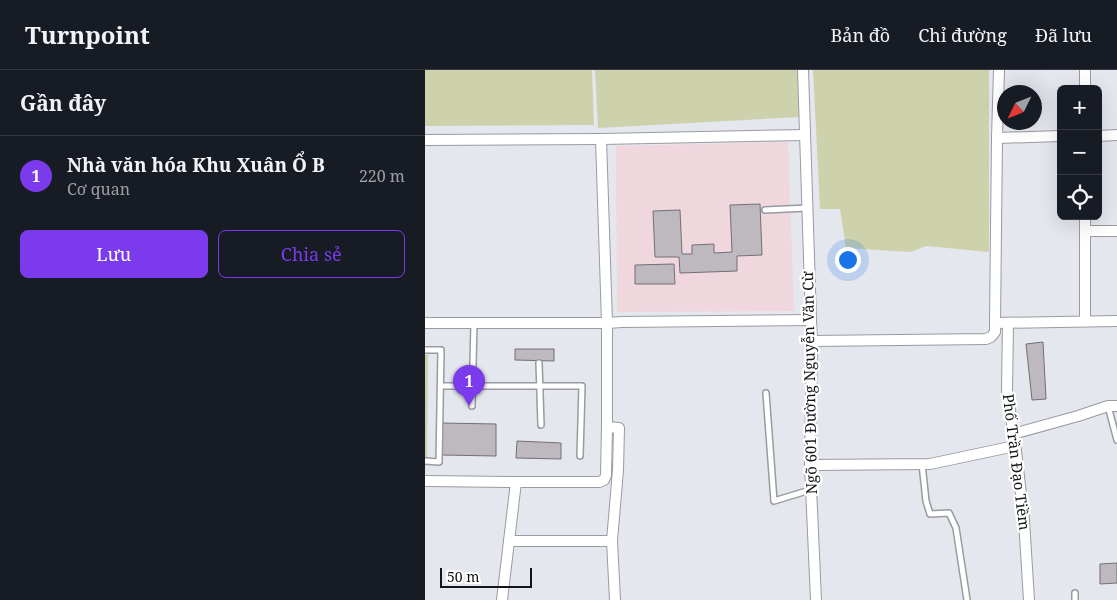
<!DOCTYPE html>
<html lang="vi">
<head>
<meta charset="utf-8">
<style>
  body { margin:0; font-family:"Noto Serif",serif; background:#20242c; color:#f1f3f6 }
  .controls { position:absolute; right:15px; top:15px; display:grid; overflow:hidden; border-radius:8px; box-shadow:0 5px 20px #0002 }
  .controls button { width:45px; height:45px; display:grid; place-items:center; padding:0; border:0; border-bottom:1px solid #363941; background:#171b24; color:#f1f3f6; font:25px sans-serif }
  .compass { position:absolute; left:572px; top:15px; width:45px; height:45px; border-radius:50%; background:#171b24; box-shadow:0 5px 20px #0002; rotate:227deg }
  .scale { position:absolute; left:15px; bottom:12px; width:92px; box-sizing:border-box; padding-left:5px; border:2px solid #141517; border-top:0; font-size:14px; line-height:18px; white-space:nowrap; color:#141517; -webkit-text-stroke:4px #fff; paint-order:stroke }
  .you { position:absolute; left:422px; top:189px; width:18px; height:18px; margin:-12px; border:4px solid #fff; border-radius:50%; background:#1a73e8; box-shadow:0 0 0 8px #1a73e833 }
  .badge { display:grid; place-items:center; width:32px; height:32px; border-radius:50%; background:#7c3aed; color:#fff; font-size:16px; font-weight:700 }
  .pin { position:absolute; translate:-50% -41px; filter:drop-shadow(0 1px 2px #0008) }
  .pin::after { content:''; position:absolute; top:26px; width:18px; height:15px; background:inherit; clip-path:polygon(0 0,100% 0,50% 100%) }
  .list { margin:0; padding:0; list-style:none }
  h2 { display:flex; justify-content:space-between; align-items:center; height:65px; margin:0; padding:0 20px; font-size:21px }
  h2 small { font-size:16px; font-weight:400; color:#9ea1a6 }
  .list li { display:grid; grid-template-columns:32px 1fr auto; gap:15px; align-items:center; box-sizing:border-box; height:80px; padding:0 20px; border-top:1px solid #363941 }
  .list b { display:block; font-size:19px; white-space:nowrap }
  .list p { margin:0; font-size:16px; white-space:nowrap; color:#9ea1a6 }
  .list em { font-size:16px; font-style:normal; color:#9ea1a6 }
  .actions { display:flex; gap:10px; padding:15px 20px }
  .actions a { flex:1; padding:11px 0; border:1px solid #7c3aed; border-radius:8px; text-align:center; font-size:18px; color:#7c3aed }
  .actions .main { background:#7c3aed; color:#fff }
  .icon { flex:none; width:28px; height:28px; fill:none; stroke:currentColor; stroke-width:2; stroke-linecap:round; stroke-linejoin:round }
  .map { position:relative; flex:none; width:692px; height:530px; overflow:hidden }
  header { display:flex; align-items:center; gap:30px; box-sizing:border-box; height:70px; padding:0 25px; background:#171b24; border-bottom:1px solid #363941 }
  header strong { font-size:24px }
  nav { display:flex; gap:28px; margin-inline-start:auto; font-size:18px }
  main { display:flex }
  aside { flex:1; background:#171b24 }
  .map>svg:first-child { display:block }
</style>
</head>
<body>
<header>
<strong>Turnpoint</strong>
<nav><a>Bản đồ</a><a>Chỉ đường</a><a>Đã lưu</a></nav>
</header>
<main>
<aside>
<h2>Gần đây<small></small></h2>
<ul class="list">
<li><span class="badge">1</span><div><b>Nhà văn hóa Khu Xuân Ổ B</b><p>Cơ quan</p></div><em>220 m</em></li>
</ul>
<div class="actions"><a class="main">Lưu</a><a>Chia sẻ</a></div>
</aside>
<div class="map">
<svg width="692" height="530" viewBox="0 0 692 530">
  <rect width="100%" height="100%" fill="#e5e7ee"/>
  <path fill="#f0d6dd" d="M 363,72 L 369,241 L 192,242 L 191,76 Z"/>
  <g fill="#ced2ac">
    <path d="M 0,0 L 167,0 L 169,55 L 0,56 Z"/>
    <path d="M 170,0 L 373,0 L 374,47 L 173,58 Z"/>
    <path d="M 388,0 L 564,0 L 564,182 L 501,176 L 486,182 L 421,178 L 415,139 L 395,139 Z"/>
    <path d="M 0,285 L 3,285 L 2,388 L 0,388 Z"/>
  </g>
  <g fill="#beb9be" stroke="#736f74">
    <path d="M 335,134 L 337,185 L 312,186 L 312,201 L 255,203 L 254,187 L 230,187 L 228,141 L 255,140 L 257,184 L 267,184 L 267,175 L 289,174 L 289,183 L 307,182 L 305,135 Z"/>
    <path d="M 249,194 L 250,214 L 210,214 L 210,195 Z"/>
    <path d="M 618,272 L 621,329 L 607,330 L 601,274 Z"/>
    <path d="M 90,279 L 129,279 L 129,291 L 90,290 Z"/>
    <path d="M 17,353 L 71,354 L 71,386 L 17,385 Z"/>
    <path d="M 92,371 L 136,373 L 136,389 L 91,388 Z"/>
    <path d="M 692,493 L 692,513 L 675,514 L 675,494 Z"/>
  </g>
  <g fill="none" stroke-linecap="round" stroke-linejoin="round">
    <defs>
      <g id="lane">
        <path d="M 340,140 L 382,138"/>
        <path d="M 0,280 L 16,280 L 14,392 L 0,391"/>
        <path d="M 114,293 L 116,355"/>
        <path d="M 16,316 L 157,316 L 155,386"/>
        <path d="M 341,323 L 349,431 L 385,420"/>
        <path d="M 47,336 L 49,253"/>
        <path d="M 683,336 L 692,370"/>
        <path d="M 497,394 L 501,431 L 505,444 L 524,443 L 531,458 L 542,530"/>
        <path d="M 650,523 L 650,530"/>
      </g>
      <g id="street">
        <path d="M 378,0 L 386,250 L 387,271 L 385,395 L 391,530"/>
        <path d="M 660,19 L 660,0"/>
        <path d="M 673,66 L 692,65"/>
        <path d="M 572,68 L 636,66"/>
        <path d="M 176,69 L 182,253 L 182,357 L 194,358 L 193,400 L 187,471 L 190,530"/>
        <path d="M 0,70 L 176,69 L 380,65"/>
        <path d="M 660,161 L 692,161"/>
        <path d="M 660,251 L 660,146"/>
        <path d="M 0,253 L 182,253 L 197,252 L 386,250"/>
        <path d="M 570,253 L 572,68 L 574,0"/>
        <path d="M 583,253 L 582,320 L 591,381 L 599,450 L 604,530"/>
        <path d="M 387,271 L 561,269 L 566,267 L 570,262 L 570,253 L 692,251"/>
        <path d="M 588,364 L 653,346 L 683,336 L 692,336"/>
        <path d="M 385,395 L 505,394 L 590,376"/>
        <path d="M 0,411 L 91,412 L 174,412 L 179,410 L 181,405 L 182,357"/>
        <path d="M 85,471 L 187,471"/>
        <path d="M 77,530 L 91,412"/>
      </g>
    </defs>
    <use href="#lane" stroke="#999ba1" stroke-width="8"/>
    <use href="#street" stroke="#999ba1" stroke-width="12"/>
    <use href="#lane" stroke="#fff" stroke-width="5"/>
    <use href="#street" stroke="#fff" stroke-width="10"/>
  </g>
  <g text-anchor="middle" stroke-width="4.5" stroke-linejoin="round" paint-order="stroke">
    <g font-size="15" fill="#141517" stroke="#fff">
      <text transform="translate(385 313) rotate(-91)" y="5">Ngõ 601 Đường Nguyễn Văn Cừ</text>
      <text transform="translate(591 392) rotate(83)" y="5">Phố Trần Đạo Tiềm</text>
    </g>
  </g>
</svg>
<div class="controls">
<button>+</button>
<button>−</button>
<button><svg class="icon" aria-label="locate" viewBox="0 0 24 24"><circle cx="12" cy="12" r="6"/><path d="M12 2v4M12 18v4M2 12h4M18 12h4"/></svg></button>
</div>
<svg class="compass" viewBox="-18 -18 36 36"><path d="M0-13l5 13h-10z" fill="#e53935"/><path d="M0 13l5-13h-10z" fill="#9ea1a6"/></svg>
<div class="scale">50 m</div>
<div class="you"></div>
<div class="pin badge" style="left:44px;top:336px">1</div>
</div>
</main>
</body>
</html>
